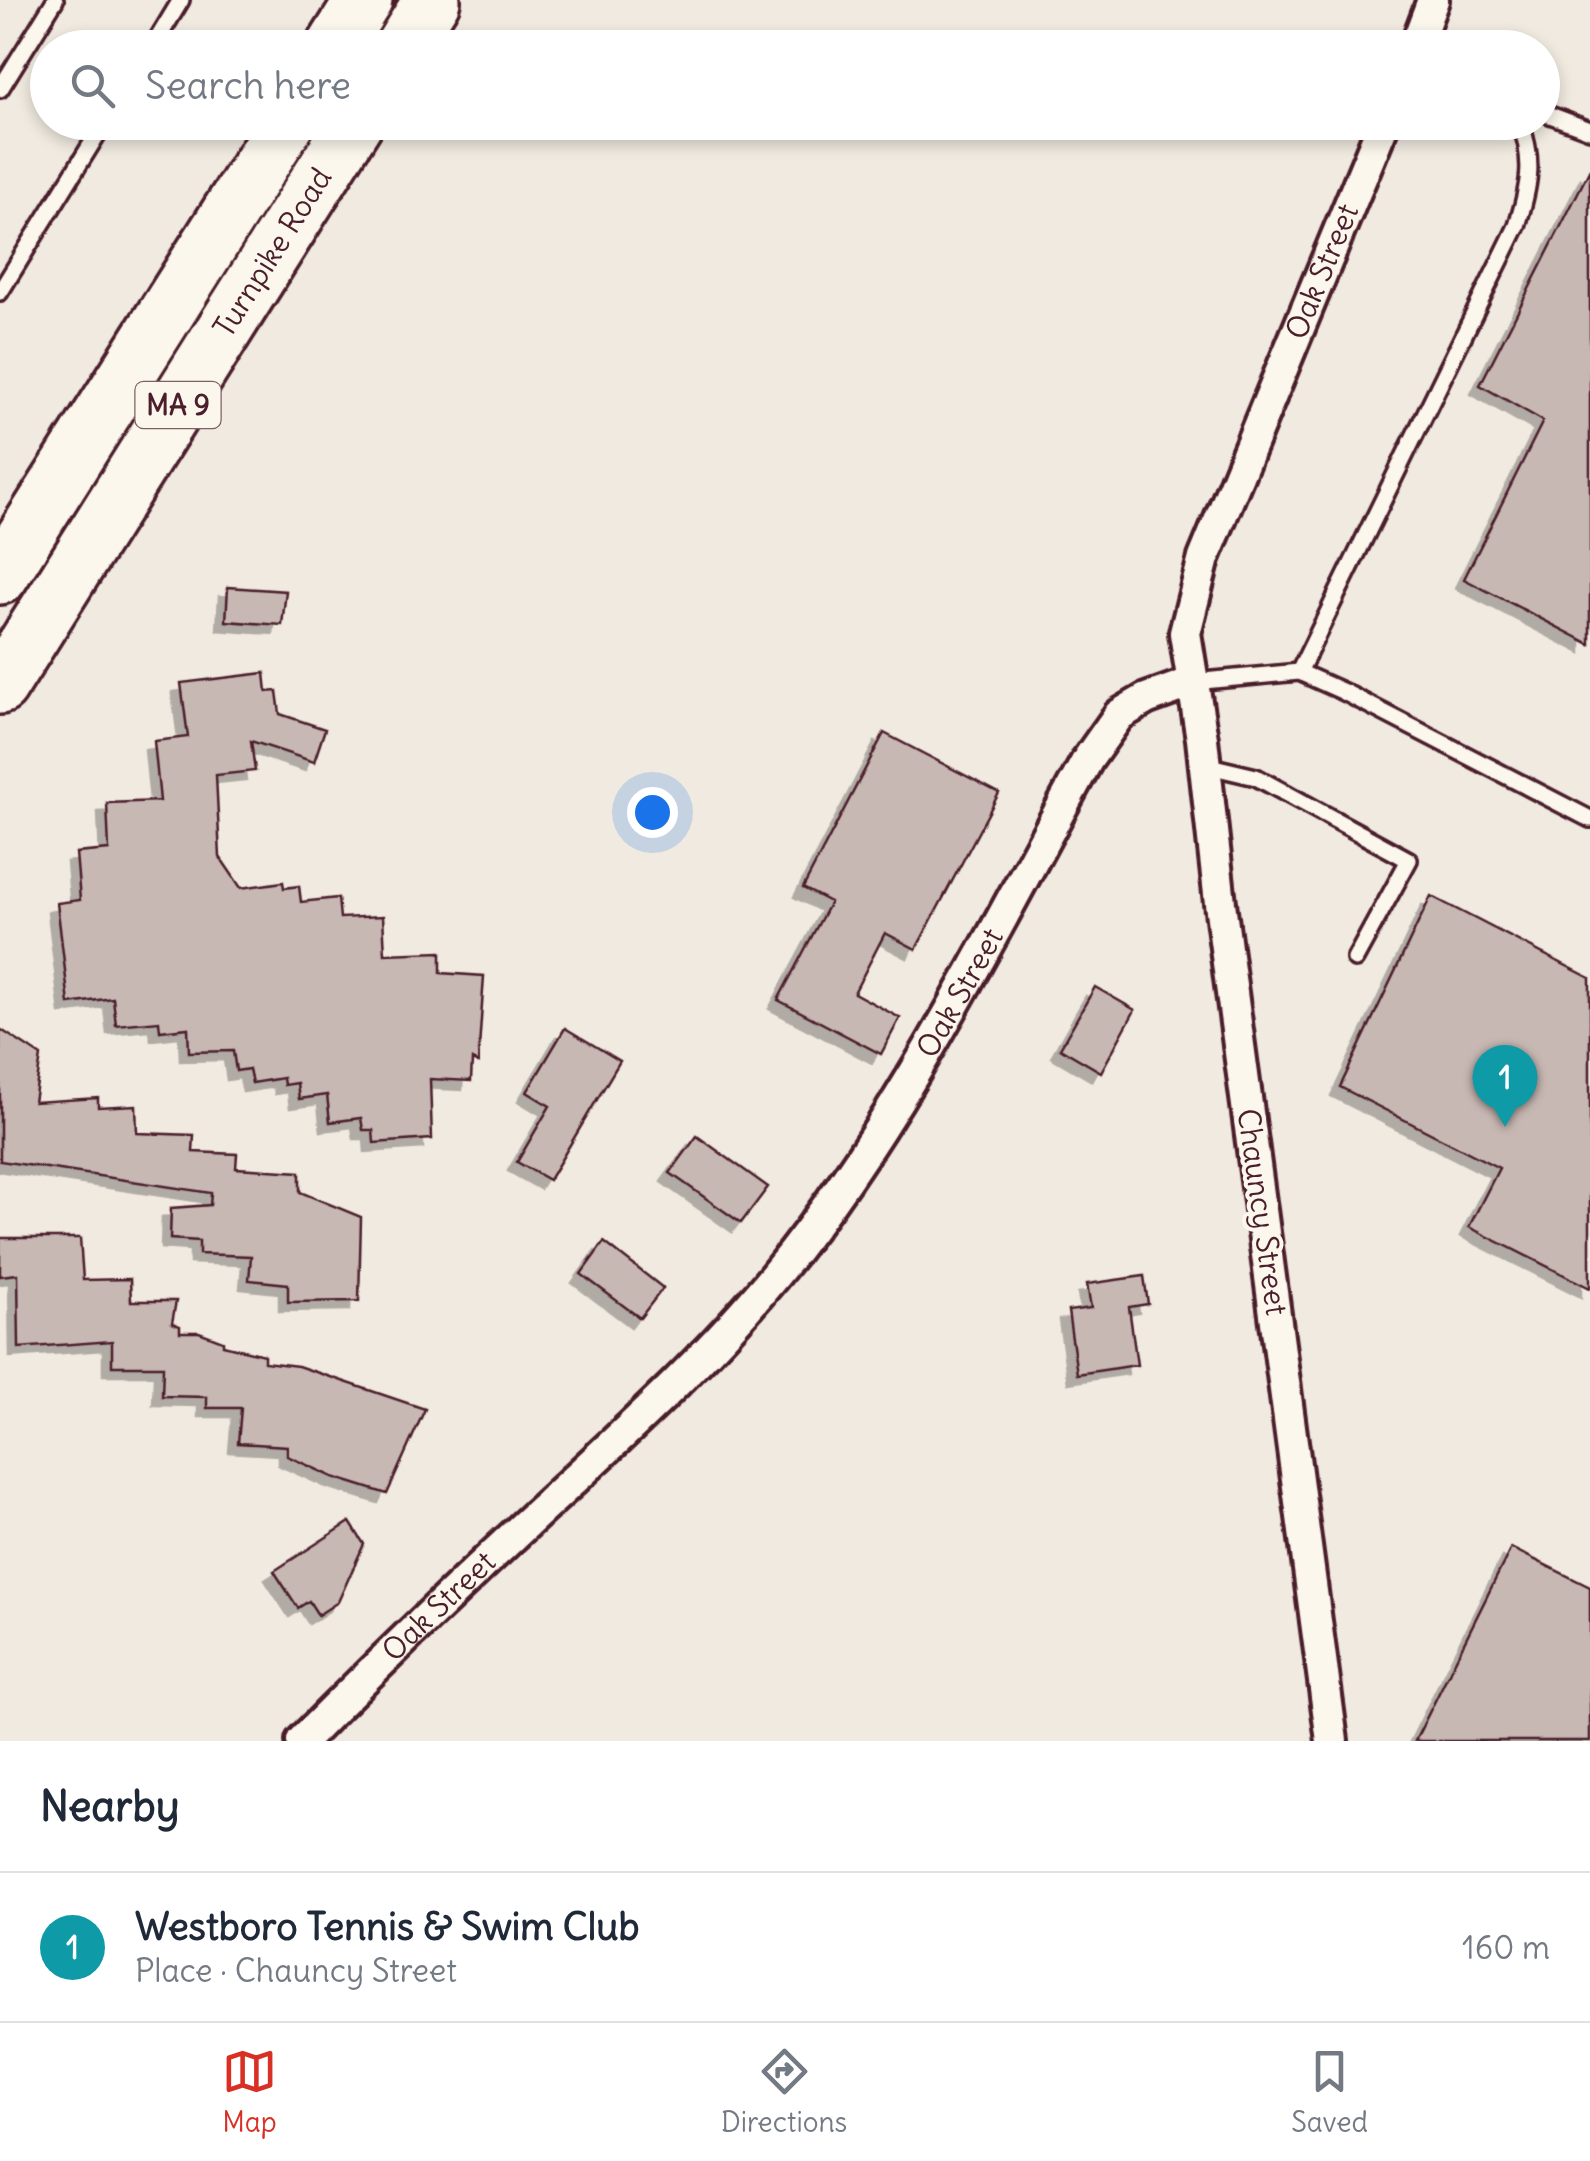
<!DOCTYPE html>
<html lang="en">
<head>
<meta charset="utf-8">
<style>
  body { margin:0; font-family:Delius,sans-serif; background:#f6f6f7; color:#1f2937 }
  .you { position:absolute; left:652px; top:812px; width:35px; height:35px; margin:-25px; border:8px solid #fff; border-radius:50%; background:#1a73e8; box-shadow:0 0 0 15px #1a73e833 }
  .badge { display:grid; place-items:center; width:65px; height:65px; border-radius:50%; background:#d93025; color:#fff; font-size:32px; font-weight:700 }
  .pin { position:absolute; translate:-50% -82px; filter:drop-shadow(0 2px 5px #0008) }
  .pin::after { content:''; position:absolute; top:52px; width:35px; height:30px; background:inherit; clip-path:polygon(0 0,100% 0,50% 100%) }
  .list { margin:0; padding:0; list-style:none }
  h2 { display:flex; justify-content:space-between; align-items:center; height:130px; margin:0; padding:0 40px; font-size:42px }
  h2 small { font-size:32px; font-weight:400; color:#747a83 }
  .list li { display:grid; grid-template-columns:65px 1fr auto; gap:30px; align-items:center; box-sizing:border-box; height:150px; padding:0 40px; border-top:2px solid #e0e1e3 }
  .list b { display:block; font-size:38px; white-space:nowrap }
  .list p { margin:0; font-size:32px; white-space:nowrap; color:#747a83 }
  .list em { font-size:32px; font-style:normal; color:#747a83 }
  .icon { flex:none; width:55px; height:55px; fill:none; stroke:currentColor; stroke-width:2; stroke-linecap:round; stroke-linejoin:round }
  .map { position:relative; flex:none; width:1590px; height:1741px; overflow:hidden }
  .search { position:absolute; background:#fff; box-shadow:0 5px 15px #0003; left:30px; right:30px; top:30px; height:110px; display:flex; align-items:center; gap:25px; box-sizing:border-box; padding:0 35px; border-radius:55px; color:#747a83; font-size:38px }
  .sheet { height:280px; background:#fff }
  nav { display:flex; justify-content:space-around; align-items:center; box-sizing:border-box; height:140px; border-top:2px solid #e0e1e3; background:#fff; font-size:28px; color:#747a83 }
  nav a { display:grid; justify-items:center; gap:5px }
  nav .on { color:#d93025 }
  .map>svg:first-child { display:block }
</style>
</head>
<body>
<div class="map">
<svg width="1590" height="1741" viewBox="0 0 1590 1741">
  <defs>
    <filter id="shadow"><feDropShadow dx="-9" dy="9" stdDeviation="0" flood-color="#0004"/></filter>
  </defs>
  <rect width="100%" height="100%" fill="#f0eae0"/>
  <filter id="ink" filterUnits="userSpaceOnUse"><feTurbulence type="fractalNoise" baseFrequency=".01" numOctaves="2"/><feDisplacementMap in="SourceGraphic" scale="20" xChannelSelector="R" yChannelSelector="G"/><feConvolveMatrix kernelMatrix="1 2 1 2 8 2 1 2 1" color-interpolation-filters="sRGB"/></filter>
  <g filter="url(#ink)">
    <g fill="#c8b8b3" stroke="#4a1f2b" stroke-width="2.5" filter="url(#shadow)">
      <path d="M 1590,169 L 1590,644 L 1464,579 L 1543,421 L 1480,385 Z"/>
      <path d="M 228,587 L 286,591 L 282,625 L 226,621 Z"/>
      <path d="M 265,673 L 267,692 L 277,691 L 280,714 L 325,729 L 314,762 L 251,741 L 255,771 L 216,775 L 220,857 L 241,888 L 283,882 L 284,888 L 299,886 L 301,902 L 338,898 L 340,918 L 383,916 L 385,954 L 441,952 L 441,973 L 484,976 L 478,1063 L 472,1060 L 471,1081 L 430,1079 L 432,1139 L 374,1143 L 373,1130 L 363,1130 L 361,1118 L 330,1122 L 327,1095 L 299,1099 L 297,1083 L 284,1085 L 283,1078 L 252,1083 L 249,1069 L 236,1071 L 233,1051 L 189,1052 L 188,1028 L 160,1031 L 159,1021 L 116,1025 L 113,998 L 69,1004 L 57,903 L 80,900 L 76,853 L 109,850 L 107,803 L 160,801 L 154,741 L 188,737 L 181,683 Z"/>
      <path d="M 884,733 L 999,793 L 916,949 L 885,933 L 854,993 L 900,1018 L 881,1054 L 778,1000 L 830,902 L 803,888 Z"/>
      <path d="M 1431,896 L 1590,978 L 1590,1288 L 1469,1227 L 1499,1168 L 1340,1087 Z"/>
      <path d="M 1095,987 L 1135,1010 L 1101,1072 L 1060,1048 Z"/>
      <path d="M 565,1028 L 620,1061 L 549,1180 L 517,1162 L 550,1106 L 527,1092 Z"/>
      <path d="M 0,1029 L 41,1056 L 34,1102 L 98,1098 L 98,1107 L 136,1105 L 137,1133 L 194,1135 L 193,1152 L 237,1154 L 236,1168 L 300,1172 L 300,1192 L 361,1217 L 359,1301 L 288,1302 L 288,1284 L 249,1280 L 251,1256 L 199,1254 L 199,1241 L 170,1239 L 171,1208 L 210,1205 L 211,1193 L 0,1161 Z"/>
      <path d="M 697,1136 L 768,1187 L 741,1223 L 670,1173 Z"/>
      <path d="M 0,1238 L 80,1238 L 83,1280 L 130,1279 L 131,1301 L 176,1301 L 172,1323 L 180,1326 L 180,1332 L 199,1332 L 223,1341 L 223,1345 L 264,1355 L 264,1362 L 298,1366 L 425,1409 L 387,1494 L 333,1477 L 287,1456 L 287,1446 L 238,1443 L 241,1408 L 207,1408 L 207,1397 L 162,1396 L 163,1366 L 112,1366 L 112,1341 L 19,1348 L 18,1274 L 0,1276 Z"/>
      <path d="M 604,1242 L 663,1288 L 640,1318 L 581,1274 Z"/>
      <path d="M 1144,1276 L 1148,1304 L 1129,1307 L 1137,1365 L 1077,1374 L 1068,1311 L 1091,1308 L 1087,1284 Z"/>
      <path d="M 350,1522 L 364,1544 L 338,1602 L 318,1615 L 309,1601 L 298,1608 L 274,1571 Z"/>
      <path d="M 1511,1548 L 1590,1587 L 1590,1741 L 1415,1741 Z"/>
    </g>
    <g fill="none" stroke-linecap="round" stroke-linejoin="round">
      <defs>
        <g id="lane">
          <path d="M 152,48 L 181,0"/>
          <path d="M 0,89 L 55,0"/>
          <path d="M 1542,112 L 1590,130"/>
          <path d="M 0,292 L 105,122"/>
          <path d="M 1299,672 L 1517,226 C 1529,187 1535,162 1520,122"/>
          <path d="M 1193,682 L 1299,672 L 1344,692 L 1590,819"/>
          <path d="M 1205,765 L 1256,777 L 1409,860 L 1355,959"/>
        </g>
        <g id="street">
          <path d="M 1415,48 L 1433,0"/>
          <path id="s1" d="M 302,1741 C 380,1662 459,1586 541,1510 C 622,1435 705,1361 775,1275 C 902,1119 991,935 1088,759 L 1119,715 L 1146,699 L 1193,682"/>
          <path id="s2" d="M 1332,1741 L 1220,903 L 1202,739 L 1185,633 L 1204,558 L 1384,122"/>
        </g>
        <g id="highway">
          <path d="M 334,48 L 364,0"/>
          <path d="M 402,48 L 432,0"/>
          <path d="M 0,576 L 287,122"/>
          <path id="s3" d="M 0,686 L 355,122"/>
        </g>
      </defs>
      <use href="#lane" stroke="#4a1f2b" stroke-width="22"/>
      <use href="#street" stroke="#4a1f2b" stroke-width="38"/>
      <use href="#highway" stroke="#4a1f2b" stroke-width="62"/>
      <use href="#lane" stroke="#fbf7ec" stroke-width="15"/>
      <use href="#street" stroke="#fbf7ec" stroke-width="30"/>
      <use href="#highway" stroke="#fbf7ec" stroke-width="55"/>
    </g>
  </g>
  <g text-anchor="middle" stroke-width="8" stroke-linejoin="round" paint-order="stroke">
    <rect fill="#fbf7ec" stroke="#7f6065" stroke-width="2.5" x="135.5" y="382" width="85" height="46" rx="8"/>
    <g font-size="28" font-weight="bold" fill="#4a1f2b">
      <text x="178" y="415">MA 9</text>
    </g>
    <g font-size="30" fill="#4a1f2b" stroke="#fbf7ec">
      <text dy="10" stroke="none"><textPath href="#s3" startOffset="512">Turnpike Road</textPath></text>
      <text dy="10" stroke="none"><textPath href="#s2" startOffset="1505">Oak Street</textPath></text>
      <text dy="10" stroke="none"><textPath href="#s1" startOffset="1002">Oak Street</textPath></text>
      <text transform="translate(1262 1212) rotate(82)" y="10">Chauncy Street</text>
      <text dy="10" stroke="none"><textPath href="#s1" startOffset="192">Oak Street</textPath></text>
    </g>
  </g>
</svg>
<div class="you"></div>
<div class="pin badge" style="left:1505px;top:1127px;background:#0f9aa8">1</div>
<div class="search"><svg class="icon" aria-label="search" viewBox="0 0 24 24"><circle cx="10" cy="10" r="6"/><path d="M15 15l6 6"/></svg>Search here</div>
</div>
<section class="sheet">
<h2>Nearby<small></small></h2>
<ul class="list">
<li><span class="badge" style="background:#0f9aa8">1</span><div><b>Westboro Tennis &amp; Swim Club</b><p>Place · Chauncy Street</p></div><em>160 m</em></li>
</ul>
</section>
<nav>
<a class="on"><svg class="icon" aria-label="map" viewBox="0 0 24 24"><path d="M3 6l6-2 6 2 6-2v14l-6 2-6-2-6 2zM9 4v14M15 6v14"/></svg>Map</a>
<a><svg class="icon" aria-label="directions" viewBox="0 0 24 24"><path d="M12 3l9 9-9 9-9-9zM9 14v-3h6M13 9l2 2-2 2"/></svg>Directions</a>
<a><svg class="icon" aria-label="saved" viewBox="0 0 24 24"><path d="M7 4h10v16l-5-4-5 4z"/></svg>Saved</a>
</nav>
</body>
</html>
